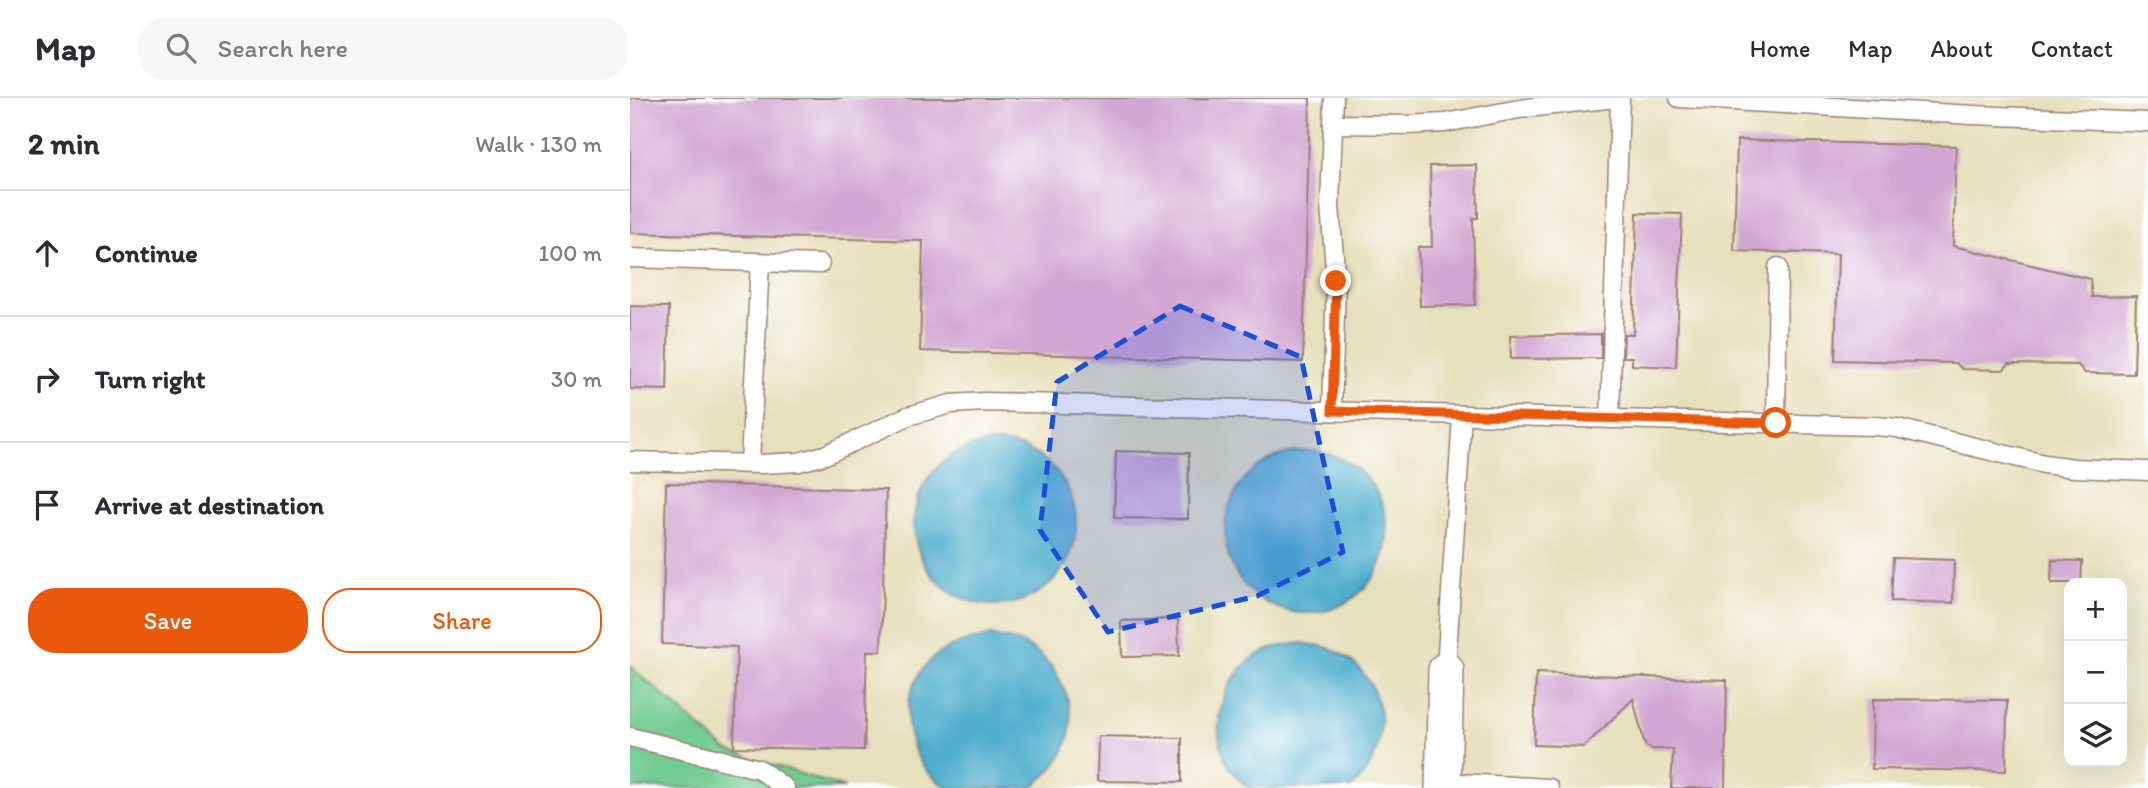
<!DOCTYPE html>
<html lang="en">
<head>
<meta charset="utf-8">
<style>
  body { margin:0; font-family:Itim,sans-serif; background:#f7f7f7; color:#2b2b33 }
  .controls { position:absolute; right:21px; bottom:21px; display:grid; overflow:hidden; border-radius:14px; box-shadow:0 7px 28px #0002 }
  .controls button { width:63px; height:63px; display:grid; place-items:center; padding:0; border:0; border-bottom:2px solid #e1e1e2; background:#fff; color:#2b2b33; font:35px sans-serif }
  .stop { position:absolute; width:21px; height:21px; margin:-16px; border:5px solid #ea580c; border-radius:50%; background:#fff }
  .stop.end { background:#ea580c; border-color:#fff; box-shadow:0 2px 7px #0008 }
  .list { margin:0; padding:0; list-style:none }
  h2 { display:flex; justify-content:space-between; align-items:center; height:91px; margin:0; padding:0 28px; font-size:30px }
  h2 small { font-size:23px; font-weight:400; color:#7c7c81 }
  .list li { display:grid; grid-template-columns:46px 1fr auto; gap:21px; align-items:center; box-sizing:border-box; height:126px; padding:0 28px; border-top:2px solid #e1e1e2 }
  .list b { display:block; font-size:26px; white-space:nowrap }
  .list em { font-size:23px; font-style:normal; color:#7c7c81 }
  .actions { display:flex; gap:14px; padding:21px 28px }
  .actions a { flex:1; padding:16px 0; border:2px solid #ea580c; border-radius:28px; text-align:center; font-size:24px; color:#ea580c }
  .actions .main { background:#ea580c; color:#fff }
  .icon { flex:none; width:38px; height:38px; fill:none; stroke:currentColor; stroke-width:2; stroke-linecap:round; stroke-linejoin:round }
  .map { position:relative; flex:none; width:1518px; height:690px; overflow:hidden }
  header { display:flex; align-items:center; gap:42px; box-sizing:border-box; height:98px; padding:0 35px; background:#fff; border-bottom:2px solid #e1e1e2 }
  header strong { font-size:33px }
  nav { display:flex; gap:38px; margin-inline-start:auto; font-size:24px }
  .search { width:490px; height:63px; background:#f7f7f7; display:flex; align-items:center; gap:18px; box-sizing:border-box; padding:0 24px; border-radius:28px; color:#7c7c81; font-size:26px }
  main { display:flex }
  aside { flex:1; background:#fff }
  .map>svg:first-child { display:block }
</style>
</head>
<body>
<header>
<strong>Map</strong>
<div class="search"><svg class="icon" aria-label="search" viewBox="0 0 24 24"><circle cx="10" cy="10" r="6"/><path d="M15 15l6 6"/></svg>Search here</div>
<nav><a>Home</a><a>Map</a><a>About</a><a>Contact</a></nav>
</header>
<main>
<aside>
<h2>2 min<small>Walk · 130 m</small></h2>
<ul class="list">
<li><svg class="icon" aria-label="ahead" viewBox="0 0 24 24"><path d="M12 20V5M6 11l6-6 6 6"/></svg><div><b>Continue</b></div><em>100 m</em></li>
<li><svg class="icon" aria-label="right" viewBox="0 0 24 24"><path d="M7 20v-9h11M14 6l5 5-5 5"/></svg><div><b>Turn right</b></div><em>30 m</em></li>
<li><svg class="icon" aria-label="arrive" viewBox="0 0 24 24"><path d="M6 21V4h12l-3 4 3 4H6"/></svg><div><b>Arrive at destination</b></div></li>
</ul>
<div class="actions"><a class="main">Save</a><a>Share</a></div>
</aside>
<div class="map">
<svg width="1518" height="690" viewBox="0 0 1518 690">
  <rect width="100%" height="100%" fill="#fff"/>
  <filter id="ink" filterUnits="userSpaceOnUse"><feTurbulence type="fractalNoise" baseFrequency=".0143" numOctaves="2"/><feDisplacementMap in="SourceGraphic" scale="14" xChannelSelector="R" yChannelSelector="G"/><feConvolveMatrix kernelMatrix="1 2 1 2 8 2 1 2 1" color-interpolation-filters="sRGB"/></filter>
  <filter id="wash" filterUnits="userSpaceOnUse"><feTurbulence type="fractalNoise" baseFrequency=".00686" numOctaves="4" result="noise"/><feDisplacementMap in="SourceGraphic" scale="28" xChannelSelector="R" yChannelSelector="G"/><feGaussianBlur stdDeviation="1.57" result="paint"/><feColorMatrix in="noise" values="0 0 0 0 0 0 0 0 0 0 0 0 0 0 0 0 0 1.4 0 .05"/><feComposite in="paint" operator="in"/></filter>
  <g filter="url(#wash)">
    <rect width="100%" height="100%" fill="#e7e0bc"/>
    <path fill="#73cc92" stroke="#5e765e" stroke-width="2" d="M 0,568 L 96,652 L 215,690 L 0,690 Z"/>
    <g fill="#4eaecd" stroke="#4c667c" stroke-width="2">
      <circle cx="365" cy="426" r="81"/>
      <circle cx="676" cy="434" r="81"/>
      <path d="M 361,538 C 371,540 383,541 393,546 C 429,563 450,610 436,648 C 429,666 416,678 401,690 L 319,690 C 273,667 263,597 302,561 C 319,546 339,542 361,538 Z"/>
      <path d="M 672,545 C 682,547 695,548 704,552 C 759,579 766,652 721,690 L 617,690 C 611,682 602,674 597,665 C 576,624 597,567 640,551 C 649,547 662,547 672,545 Z"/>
    </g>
    <g id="blocks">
      <g fill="#d2a7d3">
        <path d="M 0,0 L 680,0 L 673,264 L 290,253 L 293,143 L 0,135 Z"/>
        <path d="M 1107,42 L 1326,48 L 1323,148 L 1460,181 L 1462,199 L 1506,198 L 1504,276 L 1455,275 L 1448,267 L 1379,266 L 1373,272 L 1332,271 L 1326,265 L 1205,262 L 1208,156 L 1104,153 Z"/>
        <path d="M 847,67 L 848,120 L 843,120 L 845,207 L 790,208 L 788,149 L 802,149 L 800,68 Z"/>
        <path d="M 1007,115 L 1052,116 L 1046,269 L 1002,267 L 1002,259 L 993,259 L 994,236 L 1003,236 Z"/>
        <path d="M 0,208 L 39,209 L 37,292 L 0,291 Z"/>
        <path d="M 971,236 L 971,260 L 881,261 L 880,238 Z"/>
        <path d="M 486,353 L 559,355 L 558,421 L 484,420 Z"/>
        <path d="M 36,385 L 256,392 L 251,553 L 237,553 L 234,652 L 104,649 L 107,549 L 32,546 Z"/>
        <path d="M 1263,460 L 1324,462 L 1323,505 L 1261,503 Z"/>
        <path d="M 1422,462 L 1452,463 L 1451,485 L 1421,485 Z"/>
        <path d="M 548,521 L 549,558 L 492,559 L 491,523 Z"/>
        <path d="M 906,575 L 1097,582 L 1095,690 L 1041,690 L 1043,651 L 1022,651 L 1015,647 L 1003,601 L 954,649 L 904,647 Z"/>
        <path d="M 1243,601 L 1377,602 L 1376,673 L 1242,671 Z"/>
        <path d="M 468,638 L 552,640 L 552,684 L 467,683 Z"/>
      </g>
    </g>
  </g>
  <g filter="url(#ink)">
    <use href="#blocks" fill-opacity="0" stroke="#988074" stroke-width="2"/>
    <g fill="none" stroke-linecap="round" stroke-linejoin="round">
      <defs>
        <g id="service">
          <path d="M 1049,0 L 1343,17 L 1518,24"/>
          <path d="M 703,26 L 779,27 L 815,25 L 889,11 L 985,0"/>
          <path d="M 0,160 L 190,166"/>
          <path d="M 702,313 L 706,183 L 700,108 L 704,0"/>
          <path d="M 980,321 L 990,0"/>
          <path d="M 1146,325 L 1148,169"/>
          <path d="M 0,363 L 131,366 L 169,364 L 195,357 L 278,318 L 321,306 L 355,304 L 1245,328 L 1267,330 L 1414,366 L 1444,370 L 1518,373"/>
          <path d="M 120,365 L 130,164"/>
          <path d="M 816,572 L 832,317"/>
          <path d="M 0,639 L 129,671 L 155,690"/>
          <path d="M 813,684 L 919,690"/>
        </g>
        <path id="minor" d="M 813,690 L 816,572"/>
      </defs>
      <use href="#service" stroke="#988074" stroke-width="21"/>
      <use href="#minor" stroke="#988074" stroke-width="38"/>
      <use href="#service" stroke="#fff" stroke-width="18"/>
      <use href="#minor" stroke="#fff" stroke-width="35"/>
    </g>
  </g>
  <g fill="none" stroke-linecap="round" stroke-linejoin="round" filter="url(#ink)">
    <path stroke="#ea580c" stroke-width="9" d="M 706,183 L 702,313 L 1146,325"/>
  </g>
  <path fill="#1d4ed8" fill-opacity="0.2" stroke="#1d4ed8" stroke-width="5" stroke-dasharray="14 9" stroke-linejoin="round" d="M 550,208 L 671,259 L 713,454 L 627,498 L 478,534 L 410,432 L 427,284 Z"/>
</svg>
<div class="controls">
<button>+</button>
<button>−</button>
<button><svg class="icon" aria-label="layers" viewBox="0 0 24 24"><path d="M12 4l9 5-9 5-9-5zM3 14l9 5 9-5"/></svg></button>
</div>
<div class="stop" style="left:1146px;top:325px"></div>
<div class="stop end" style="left:706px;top:183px"></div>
</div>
</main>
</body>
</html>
